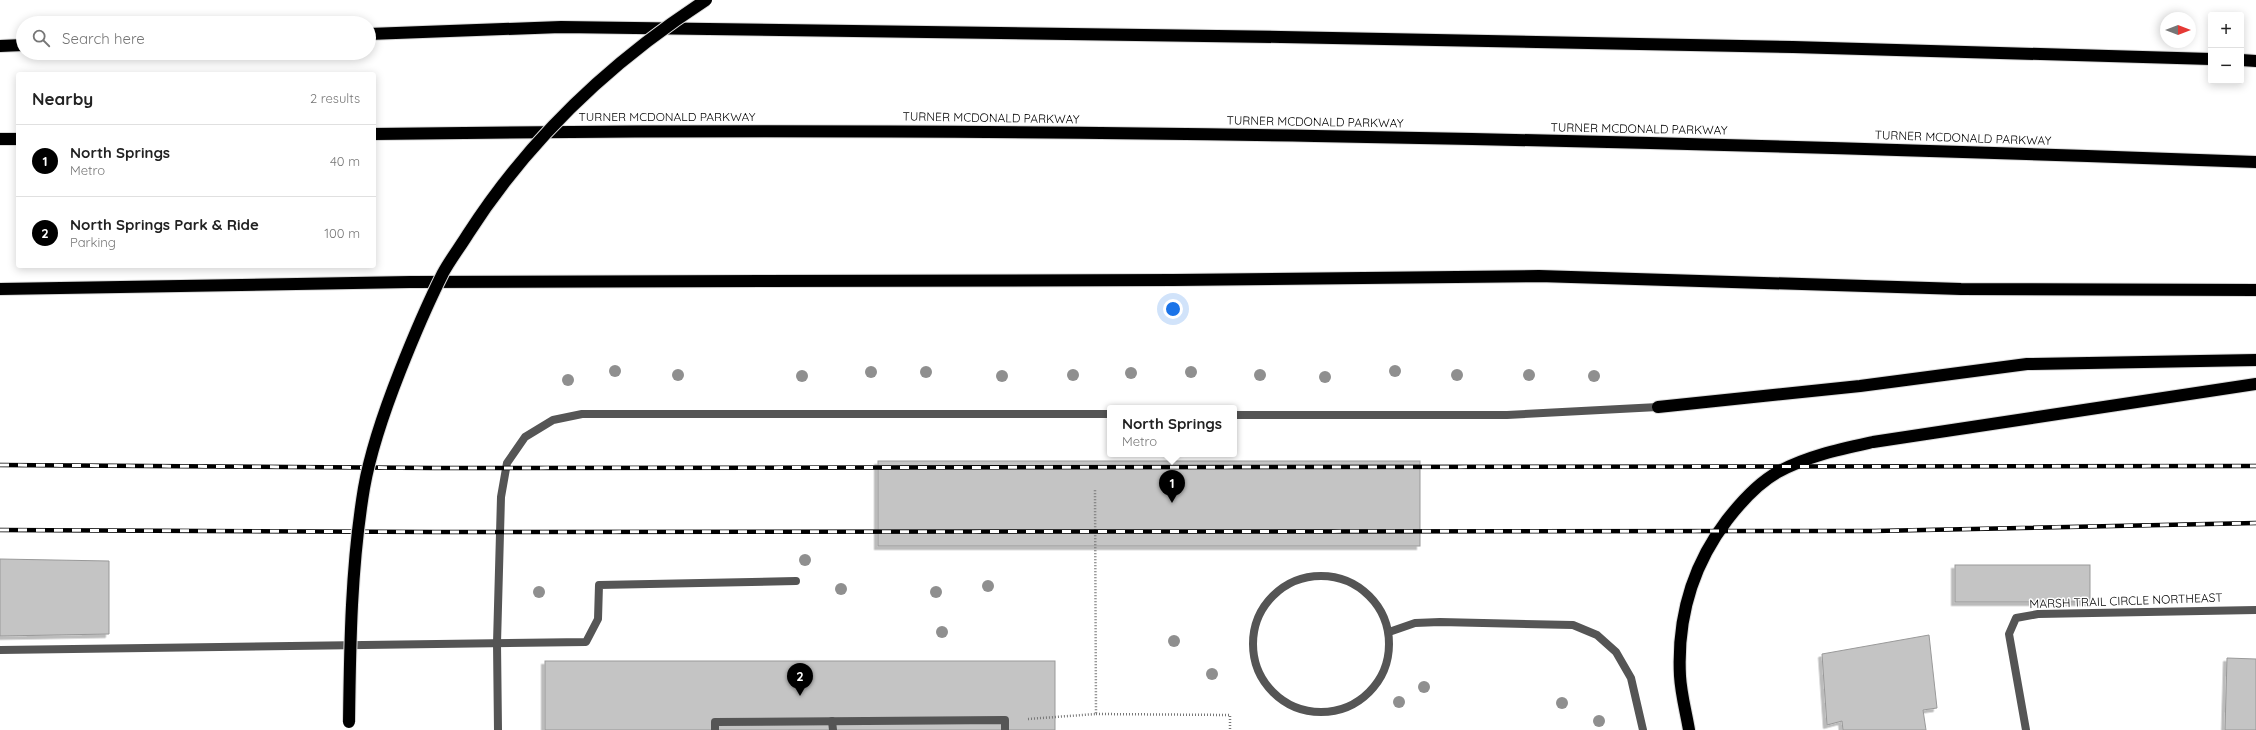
<!DOCTYPE html>
<html lang="en">
<head>
<meta charset="utf-8">
<style>
  body { margin:0; font-family:Quicksand,sans-serif; background:#f2f2f2; color:#222 }
  .controls { position:absolute; right:12px; top:12px; display:grid; overflow:hidden; border-radius:4px; box-shadow:0 2px 10px #0003 }
  .controls button { width:36px; height:36px; display:grid; place-items:center; padding:0; border:0; border-bottom:1px solid #e0e0e0; background:#fff; color:#222; font:20px sans-serif }
  .compass { position:absolute; left:2160px; top:12px; width:36px; height:36px; border-radius:50%; background:#fff; box-shadow:0 2px 10px #0003; rotate:90deg }
  .you { position:absolute; left:1173px; top:309px; width:14px; height:14px; margin:-10px; border:3px solid #fff; border-radius:50%; background:#1a73e8; box-shadow:0 0 0 6px #1a73e833 }
  .badge { display:grid; place-items:center; width:26px; height:26px; border-radius:50%; background:#000; color:#fff; font-size:13px; font-weight:700 }
  .pin { position:absolute; translate:-50% -33px; filter:drop-shadow(0 1px 2px #0008) }
  .pin::after { content:''; position:absolute; top:21px; width:14px; height:12px; background:inherit; clip-path:polygon(0 0,100% 0,50% 100%) }
  .popup { position:absolute; left:1107px; top:405px; width:130px; height:52px; box-sizing:border-box; display:grid; place-content:center; border-radius:4px; background:#fff; filter:drop-shadow(0 1px 3px #0005); font-size:13px; white-space:nowrap; color:#767676 }
  .popup b { font-size:15px; color:#222 }
  .popup::after { content:''; position:absolute; left:50%; top:100%; margin-left:-8px; border:8px solid transparent; border-top-color:#fff }
  .list { margin:0; padding:0; list-style:none }
  h2 { display:flex; justify-content:space-between; align-items:center; height:52px; margin:0; padding:0 16px; font-size:17px }
  h2 small { font-size:13px; font-weight:400; color:#767676 }
  .list li { display:grid; grid-template-columns:26px 1fr auto; gap:12px; align-items:center; box-sizing:border-box; height:72px; padding:0 16px; border-top:1px solid #e0e0e0 }
  .list b { display:block; font-size:15px; white-space:nowrap }
  .list p { margin:0; font-size:13px; white-space:nowrap; color:#767676 }
  .list em { font-size:13px; font-style:normal; color:#767676 }
  .icon { flex:none; width:22px; height:22px; fill:none; stroke:currentColor; stroke-width:2; stroke-linecap:round; stroke-linejoin:round }
  .map { position:relative; flex:none; width:2256px; height:730px; overflow:hidden }
  .search { position:absolute; background:#fff; box-shadow:0 2px 10px #0003; left:16px; top:16px; width:360px; height:44px; display:flex; align-items:center; gap:10px; box-sizing:border-box; padding:0 14px; border-radius:22px; color:#767676; font-size:15px }
  .panel { position:absolute; background:#fff; box-shadow:0 2px 10px #0003; left:16px; top:72px; width:360px; height:196px; border-radius:4px }
  .map>svg:first-child { display:block }
</style>
</head>
<body>
<div class="map">
<svg width="2256" height="730" viewBox="0 0 2256 730">
  <defs>
    <filter id="shadow"><feDropShadow dx="-3.5" dy="3.5" stdDeviation="0" flood-color="#0004"/></filter>
  </defs>
  <rect width="100%" height="100%" fill="#fff"/>
  <g fill="#c4c4c4" stroke="#999" filter="url(#shadow)">
    <rect x="878" y="461" width="542" height="85"/>
    <path d="M 0,559 L 109,561 L 109,634 L 0,636 Z"/>
    <rect x="1955" y="565" width="135" height="37"/>
    <path d="M 1929,635 L 1937,708 L 1923,710 L 1926,730 L 1843,730 L 1842,721 L 1827,725 L 1822,654 Z"/>
    <path d="M 2227,658 L 2256,659 L 2256,730 L 2225,730 Z"/>
    <rect x="545" y="661" width="510" height="69"/>
  </g>
  <g fill="none" stroke-linecap="round" stroke-linejoin="round">
    <defs>
      <g id="motorway">
        <path d="M 369,34 L 561,27 L 1281,37 L 1793,47 L 2211,59"/>
        <path d="M 0,46 L 23,45"/>
        <path d="M 2241,60 L 2256,61"/>
        <path d="M 374,134 C 1001,125 1629,139 2256,162"/>
        <path d="M 0,139 L 18,139"/>
        <path d="M 0,289 L 410,282 L 1173,280 L 1539,276 L 1961,289 L 2256,290"/>
        <path d="M 1658,407 L 1860,386 L 2027,364 L 2256,360"/>
        <path d="M 1689,730 C 1686,712 1681,694 1680,676 C 1677,617 1692,566 1727,520 C 1741,502 1758,483 1778,472 C 1807,456 1841,449 1873,442 L 2256,384"/>
      </g>
    </defs>
    <use href="#motorway" stroke="#dbdbdb" stroke-width="14"/>
    <g stroke="#777" stroke-width="2.5" stroke-dasharray="1 2" stroke-linecap="butt">
      <path d="M 1096,714 L 1230,715 L 1230,730"/>
      <path d="M 1028,719 L 1096,714 L 1095,490"/>
    </g>
    <g stroke="#555" stroke-width="8">
      <path d="M 1234,415 L 1507,415 L 1658,407"/>
      <circle cx="1321" cy="644" r="68"/>
      <path d="M 1389,632 L 1415,623 L 1440,622 L 1573,625 L 1597,635 L 1616,652 L 1631,678 L 1643,730"/>
      <path d="M 0,650 L 586,642 L 598,619 L 599,585 L 796,581"/>
      <path d="M 832,721 L 833,730"/>
      <path d="M 498,730 L 497,643 L 501,497 L 507,463 L 525,437 L 553,420 L 582,414 L 1110,414"/>
      <path d="M 715,730 L 715,722 L 1005,720 L 1005,730"/>
    </g>
    <path stroke="#555" stroke-width="8" d="M 2026,730 L 2009,634 L 2016,618 L 2038,614 L 2256,610"/>
    <use href="#motorway" stroke="#000" stroke-width="12"/>
    <defs>
      <g id="rail">
        <path d="M 0,465 L 435,468 L 2256,466"/>
        <path d="M 0,530 L 435,532 L 1875,531 L 2256,523"/>
      </g>
    </defs>
    <use href="#rail" stroke="#000" stroke-width="4.5"/>
    <use href="#rail" stroke="#fff" stroke-width="3" stroke-dasharray="9" stroke-linecap="butt"/>
    <defs>
      <path id="motorway-bridge" d="M 349,722 C 350,644 351,566 364,488 C 371,448 385,409 400,371 C 413,338 427,305 443,273 C 450,260 460,247 468,234 C 529,139 612,61 706,0"/>
    </defs>
    <use href="#motorway-bridge" stroke="#dbdbdb" stroke-width="14" stroke-linecap="butt"/>
    <use href="#motorway-bridge" stroke="#000" stroke-width="12"/>
  </g>
  <g fill="#8f8f8f">
    <circle cx="615" cy="371" r="6"/>
    <circle cx="1395" cy="371" r="6"/>
    <circle cx="871" cy="372" r="6"/>
    <circle cx="926" cy="372" r="6"/>
    <circle cx="1191" cy="372" r="6"/>
    <circle cx="1131" cy="373" r="6"/>
    <circle cx="678" cy="375" r="6"/>
    <circle cx="1073" cy="375" r="6"/>
    <circle cx="1260" cy="375" r="6"/>
    <circle cx="1457" cy="375" r="6"/>
    <circle cx="1529" cy="375" r="6"/>
    <circle cx="802" cy="376" r="6"/>
    <circle cx="1002" cy="376" r="6"/>
    <circle cx="1594" cy="376" r="6"/>
    <circle cx="1325" cy="377" r="6"/>
    <circle cx="568" cy="380" r="6"/>
    <circle cx="805" cy="560" r="6"/>
    <circle cx="988" cy="586" r="6"/>
    <circle cx="841" cy="589" r="6"/>
    <circle cx="539" cy="592" r="6"/>
    <circle cx="936" cy="592" r="6"/>
    <circle cx="942" cy="632" r="6"/>
    <circle cx="1174" cy="641" r="6"/>
    <circle cx="1212" cy="674" r="6"/>
    <circle cx="1424" cy="687" r="6"/>
    <circle cx="1399" cy="702" r="6"/>
    <circle cx="1562" cy="703" r="6"/>
    <circle cx="1599" cy="721" r="6"/>
  </g>
  <g text-anchor="middle" stroke-width="3" stroke-linejoin="round" paint-order="stroke">
    <g font-size="12" fill="#000" stroke="#fff">
      <text x="667" y="121">TURNER MCDONALD PARKWAY</text>
      <text transform="translate(991 118) rotate(1)" y="4">TURNER MCDONALD PARKWAY</text>
      <text transform="translate(1315 122) rotate(1)" y="4">TURNER MCDONALD PARKWAY</text>
      <text transform="translate(1639 129) rotate(1)" y="4">TURNER MCDONALD PARKWAY</text>
      <text transform="translate(1963 138) rotate(2)" y="4">TURNER MCDONALD PARKWAY</text>
      <text transform="translate(2126 601) rotate(-2)" y="4">MARSH TRAIL CIRCLE NORTHEAST</text>
    </g>
  </g>
</svg>
<div class="controls">
<button>+</button>
<button>−</button>
</div>
<svg class="compass" viewBox="-18 -18 36 36"><path d="M0-13l5 13h-10z" fill="#e53935"/><path d="M0 13l5-13h-10z" fill="#767676"/></svg>
<div class="you"></div>
<div class="pin badge" style="left:1172px;top:503px">1</div>
<div class="popup"><b>North Springs</b>Metro</div>
<div class="pin badge" style="left:800px;top:696px">2</div>
<div class="search"><svg class="icon" aria-label="search" viewBox="0 0 24 24"><circle cx="10" cy="10" r="6"/><path d="M15 15l6 6"/></svg>Search here</div>
<section class="panel">
<h2>Nearby<small>2 results</small></h2>
<ul class="list">
<li><span class="badge">1</span><div><b>North Springs</b><p>Metro</p></div><em>40 m</em></li>
<li><span class="badge">2</span><div><b>North Springs Park &amp; Ride</b><p>Parking</p></div><em>100 m</em></li>
</ul>
</section>
</div>
</body>
</html>
